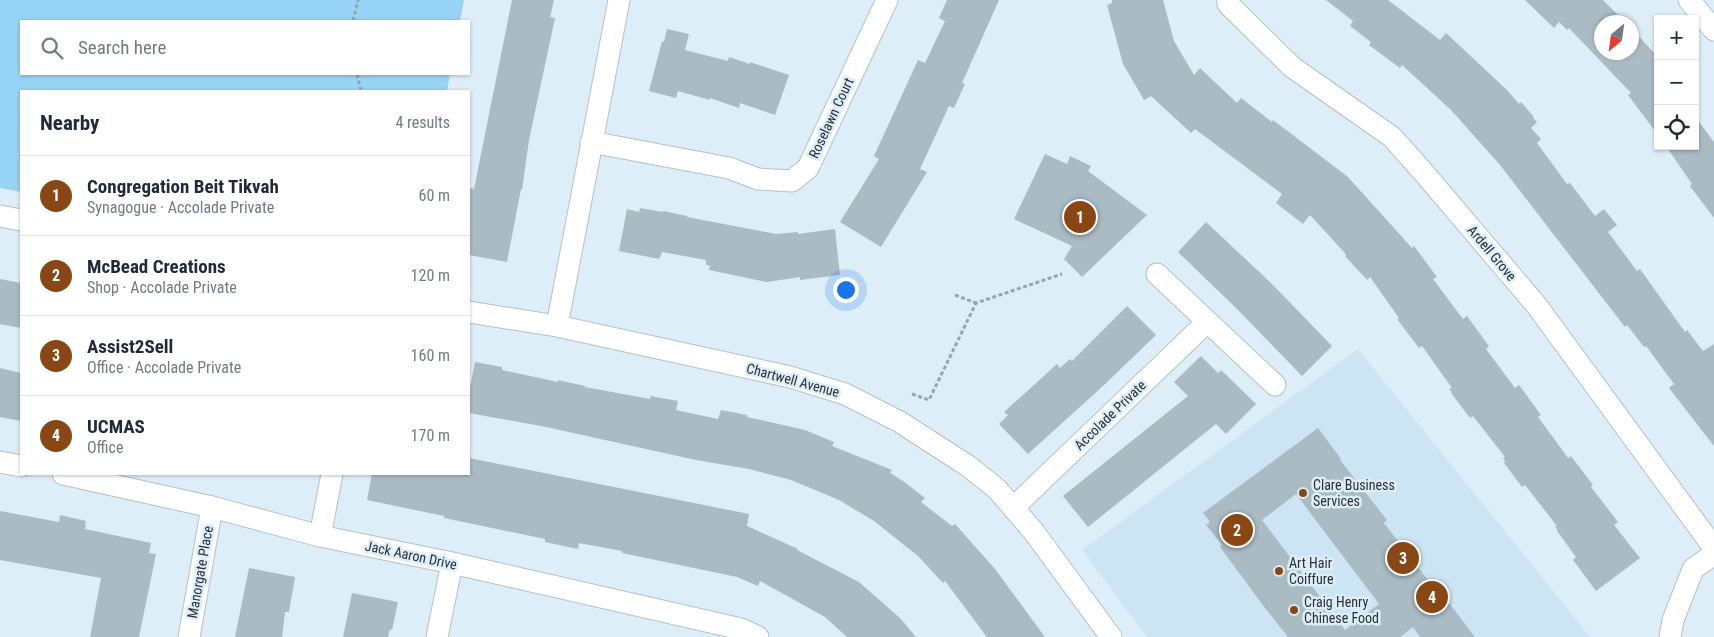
<!DOCTYPE html>
<html lang="en">
<head>
<meta charset="utf-8">
<style>
  body { margin:0; font-family:"Roboto Condensed",sans-serif; background:#f2f2f3; color:#1f2937 }
  .controls { position:absolute; right:15px; top:15px; display:grid; overflow:hidden; border-radius:0px; box-shadow:0 1px 4px #0004 }
  .controls button { width:45px; height:45px; display:grid; place-items:center; padding:0; border:0; border-bottom:1px solid #e0e1e3; background:#fff; color:#1f2937; font:25px sans-serif }
  .compass { position:absolute; left:1594px; top:15px; width:45px; height:45px; border-radius:50%; background:#fff; box-shadow:0 1px 4px #0004; rotate:209deg }
  .you { position:absolute; left:845px; top:289px; width:18px; height:18px; margin:-12px; border:4px solid #fff; border-radius:50%; background:#1a73e8; box-shadow:0 0 0 8px #1a73e833 }
  .badge { display:grid; place-items:center; width:32px; height:32px; border-radius:50%; background:#894715; color:#fff; font-size:16px; font-weight:700 }
  .pin { position:absolute; translate:-50% -50%; border:2px solid #fff; box-shadow:0 1px 5px #0006 }
  .list { margin:0; padding:0; list-style:none }
  h2 { display:flex; justify-content:space-between; align-items:center; height:65px; margin:0; padding:0 20px; font-size:21px }
  h2 small { font-size:16px; font-weight:400; color:#747a83 }
  .list li { display:grid; grid-template-columns:32px 1fr auto; gap:15px; align-items:center; box-sizing:border-box; height:80px; padding:0 20px; border-top:1px solid #e0e1e3 }
  .list b { display:block; font-size:19px; white-space:nowrap }
  .list p { margin:0; font-size:16px; white-space:nowrap; color:#747a83 }
  .list em { font-size:16px; font-style:normal; color:#747a83 }
  .icon { flex:none; width:28px; height:28px; fill:none; stroke:currentColor; stroke-width:2; stroke-linecap:round; stroke-linejoin:round }
  .map { position:relative; flex:none; width:1714px; height:637px; overflow:hidden }
  .search { position:absolute; background:#fff; box-shadow:0 1px 4px #0004; left:20px; top:20px; width:450px; height:55px; display:flex; align-items:center; gap:12px; box-sizing:border-box; padding:0 18px; border-radius:0px; color:#747a83; font-size:19px }
  .panel { position:absolute; background:#fff; box-shadow:0 1px 4px #0004; left:20px; top:90px; width:450px; height:385px; border-radius:0px }
  .map>svg:first-child { display:block }
</style>
</head>
<body>
<div class="map">
<svg width="1714" height="637" viewBox="0 0 1714 637">
  <rect width="100%" height="100%" fill="#ddeef8"/>
  <path fill="#cce4f3" d="M 1358,349 L 1590,637 L 1147,637 L 1082,550 Z"/>
  <path fill="#98d4f5" d="M 0,0 L 464,0 L 460,21 L 21,21 L 21,74 L 450,74 L 447,91 L 21,91 L 21,192 L 0,188 Z"/>
  <g fill="#aabbc4" fill-rule="evenodd">
    <path d="M 512,0 L 554,0 L 550,17 L 555,18 L 529,140 L 522,190 L 521,189 L 507,262 L 469,255 L 469,188 L 474,189 Z"/>
    <path d="M 947,0 L 999,0 L 962,83 L 965,84 L 954,108 L 949,106 L 920,169 L 927,172 L 881,247 L 840,222 L 879,159 L 874,156 L 918,60 L 925,63 L 945,21 L 939,18 Z"/>
    <path d="M 1112,0 L 1163,0 L 1174,41 L 1194,75 L 1200,68 L 1237,103 L 1241,98 L 1272,122 L 1273,120 L 1348,177 L 1412,248 L 1414,246 L 1437,277 L 1433,279 L 1463,319 L 1467,316 L 1489,346 L 1486,349 L 1515,388 L 1519,385 L 1541,415 L 1538,417 L 1568,458 L 1571,456 L 1593,485 L 1591,487 L 1618,522 L 1614,525 L 1640,558 L 1596,591 L 1573,560 L 1576,557 L 1557,531 L 1558,530 L 1555,527 L 1557,526 L 1525,485 L 1522,487 L 1504,463 L 1505,462 L 1503,458 L 1505,457 L 1473,416 L 1470,418 L 1451,393 L 1452,392 L 1449,389 L 1452,388 L 1422,346 L 1419,348 L 1397,319 L 1399,318 L 1370,277 L 1367,280 L 1345,256 L 1346,255 L 1344,252 L 1310,215 L 1303,224 L 1276,203 L 1282,194 L 1195,129 L 1191,133 L 1151,96 L 1144,100 L 1123,64 L 1107,5 L 1112,3 Z"/>
    <path d="M 1326,0 L 1388,0 L 1440,40 L 1446,33 L 1507,90 L 1519,104 L 1521,102 L 1534,117 L 1533,118 L 1537,122 L 1531,128 L 1541,139 L 1537,143 L 1567,184 L 1570,183 L 1595,216 L 1604,209 L 1617,225 L 1608,232 L 1637,271 L 1640,269 L 1685,332 L 1687,330 L 1703,351 L 1714,344 L 1714,446 L 1669,388 L 1674,384 L 1646,346 L 1644,347 L 1627,325 L 1625,327 L 1500,165 L 1451,110 L 1402,65 L 1400,68 L 1369,45 L 1371,42 L 1350,26 L 1353,21 Z"/>
    <path d="M 1525,0 L 1603,0 L 1625,22 L 1602,22 L 1602,52 L 1632,52 L 1632,29 L 1656,55 L 1653,58 L 1658,64 L 1658,135 L 1628,95 L 1631,93 L 1569,28 L 1567,30 L 1559,22 L 1554,28 Z"/>
    <path d="M 667,29 L 689,34 L 685,50 L 728,61 L 729,57 L 750,64 L 750,62 L 789,75 L 775,115 L 740,103 L 739,108 L 710,98 L 710,100 L 678,91 L 676,98 L 649,91 L 662,41 L 664,42 Z"/>
    <path d="M 1695,114 L 1698,118 L 1697,119 L 1714,142 L 1714,218 L 1690,186 L 1692,184 L 1666,146 L 1695,146 Z"/>
    <path d="M 1045,154 L 1067,164 L 1070,156 L 1091,166 L 1088,171 L 1147,215 L 1082,277 L 1064,259 L 1072,246 L 1014,219 Z"/>
    <path d="M 640,208 L 663,212 L 663,211 L 687,216 L 687,217 L 776,234 L 798,232 L 798,234 L 835,229 L 840,275 L 800,280 L 800,277 L 767,282 L 709,270 L 710,266 L 706,265 L 706,260 L 662,252 L 659,259 L 619,251 L 627,209 L 639,212 Z"/>
    <path d="M 1206,222 L 1271,283 L 1332,346 L 1302,376 L 1237,309 L 1178,252 Z"/>
    <path d="M 0,279 L 21,283 L 21,328 L 0,324 Z"/>
    <path d="M 1127,306 L 1156,335 L 1103,386 L 1028,454 L 999,424 L 1008,415 L 1004,412 L 1057,364 L 1060,368 L 1070,359 L 1072,361 Z"/>
    <path d="M 1201,356 L 1218,373 L 1221,370 L 1256,404 L 1226,434 L 1216,424 L 1088,527 L 1063,496 L 1188,396 L 1174,382 Z"/>
    <path d="M 475,362 L 502,367 L 502,370 L 558,382 L 558,380 L 585,386 L 585,387 L 650,399 L 650,396 L 678,401 L 676,410 L 718,419 L 721,410 L 747,415 L 747,417 L 805,430 L 834,442 L 832,446 L 892,470 L 890,473 L 903,481 L 925,498 L 921,502 L 952,526 L 955,524 L 995,569 L 1045,637 L 987,637 L 945,581 L 943,583 L 918,556 L 874,521 L 839,500 L 791,480 L 749,469 L 696,460 L 546,427 L 469,413 L 469,393 Z"/>
    <path d="M 0,368 L 21,373 L 21,421 L 0,417 Z"/>
    <path d="M 1318,428 L 1341,459 L 1340,460 L 1387,520 L 1384,523 L 1444,601 L 1446,599 L 1475,637 L 1420,637 L 1413,627 L 1400,637 L 1288,637 L 1265,608 L 1220,547 L 1222,545 L 1206,525 L 1210,522 L 1203,513 ZM 1296,494 L 1379,604 L 1345,630 L 1262,520 Z"/>
    <path d="M 469,458 L 749,514 L 747,526 L 798,549 L 797,550 L 859,582 L 901,619 L 916,637 L 847,637 L 825,617 L 760,581 L 758,586 L 737,577 L 622,553 L 622,551 L 579,543 L 578,549 L 545,542 L 545,539 L 444,518 L 444,516 L 367,500 L 372,474 L 469,474 Z"/>
    <path d="M 0,511 L 59,522 L 60,515 L 86,521 L 85,529 L 151,543 L 149,553 L 156,554 L 139,637 L 90,637 L 101,578 L 0,560 Z"/>
    <path d="M 249,568 L 295,577 L 289,612 L 285,612 L 282,637 L 235,637 Z"/>
    <path d="M 352,593 L 398,602 L 392,630 L 390,629 L 388,637 L 343,637 Z"/>
  </g>
  <g fill="none" stroke-linecap="round" stroke-linejoin="round">
    <defs>
      <g id="street">
        <path d="M 1228,0 L 1228,4 L 1292,67 L 1392,137 L 1424,173 L 1537,306 L 1714,548"/>
        <path d="M 1689,0 L 1714,30"/>
        <path d="M 591,142 L 729,168 L 758,179 L 792,181 L 808,168 L 887,0"/>
        <path d="M 0,216 L 21,220"/>
        <path d="M 1157,274 L 1275,385"/>
        <path d="M 469,312 L 557,326 L 790,377 L 845,394 L 900,422 L 968,466 L 997,489 L 1034,532 L 1111,637"/>
        <path d="M 557,326 L 619,0"/>
        <path d="M 0,462 L 21,466"/>
        <path d="M 63,474 L 212,507 L 320,536 L 452,563 L 741,629 L 758,637"/>
        <path d="M 1013,508 L 1207,322"/>
        <path d="M 320,536 L 332,474"/>
        <path d="M 189,637 L 212,507"/>
        <path d="M 437,637 L 452,563"/>
        <path d="M 1670,637 L 1673,620 L 1693,569 L 1714,554"/>
      </g>
    </defs>
    <use href="#street" stroke="#b1c2cc" stroke-width="23"/>
    <g stroke="#98a5ad" stroke-width="3" stroke-dasharray="4 2.5" stroke-linecap="butt">
      <path d="M 353,21 L 358,0"/>
      <path d="M 357,74 L 361,91"/>
      <path d="M 955,295 L 976,303"/>
      <path d="M 912,394 L 929,400 L 976,303 L 1062,274"/>
    </g>
    <use href="#street" stroke="#fff" stroke-width="21"/>
  </g>
  <g fill="#894715" stroke="#ddeef8" stroke-width="2">
    <circle cx="1303" cy="493" r="5"/>
    <circle cx="1279" cy="571" r="5"/>
    <circle cx="1294" cy="610" r="5"/>
  </g>
  <g text-anchor="middle" stroke-width="5" stroke-linejoin="round" paint-order="stroke">
    <g font-size="14" fill="#292f33" stroke="#ddeef8">
      <text transform="translate(831 118) rotate(-65)" y="5">Roselawn Court</text>
      <text transform="translate(1492 253) rotate(50)" y="5">Ardell Grove</text>
      <text transform="translate(793 380) rotate(15)" y="5">Chartwell Avenue</text>
      <text transform="translate(1110 415) rotate(-44)" y="5">Accolade Private</text>
      <text transform="translate(411 555) rotate(12)" y="5">Jack Aaron Drive</text>
      <text transform="translate(200 572) rotate(-80)" y="5">Manorgate Place</text>
    </g>
    <g font-size="14" fill="#292f33" stroke="#ddeef8" text-anchor="start">
      <text x="1313" y="490">Clare Business<tspan x="1313" dy="16">Services</tspan></text>
      <text x="1289" y="568">Art Hair<tspan x="1289" dy="16">Coiffure</tspan></text>
      <text x="1304" y="607">Craig Henry<tspan x="1304" dy="16">Chinese Food</tspan></text>
    </g>
  </g>
</svg>
<div class="controls">
<button>+</button>
<button>−</button>
<button><svg class="icon" aria-label="locate" viewBox="0 0 24 24"><circle cx="12" cy="12" r="6"/><path d="M12 2v4M12 18v4M2 12h4M18 12h4"/></svg></button>
</div>
<svg class="compass" viewBox="-18 -18 36 36"><path d="M0-13l5 13h-10z" fill="#e53935"/><path d="M0 13l5-13h-10z" fill="#747a83"/></svg>
<div class="you"></div>
<div class="pin badge" style="left:1080px;top:217px">1</div>
<div class="pin badge" style="left:1237px;top:530px">2</div>
<div class="pin badge" style="left:1403px;top:558px">3</div>
<div class="pin badge" style="left:1432px;top:597px">4</div>
<div class="search"><svg class="icon" aria-label="search" viewBox="0 0 24 24"><circle cx="10" cy="10" r="6"/><path d="M15 15l6 6"/></svg>Search here</div>
<section class="panel">
<h2>Nearby<small>4 results</small></h2>
<ul class="list">
<li><span class="badge">1</span><div><b>Congregation Beit Tikvah</b><p>Synagogue · Accolade Private</p></div><em>60 m</em></li>
<li><span class="badge">2</span><div><b>McBead Creations</b><p>Shop · Accolade Private</p></div><em>120 m</em></li>
<li><span class="badge">3</span><div><b>Assist2Sell</b><p>Office · Accolade Private</p></div><em>160 m</em></li>
<li><span class="badge">4</span><div><b>UCMAS</b><p>Office</p></div><em>170 m</em></li>
</ul>
</section>
</div>
</body>
</html>
